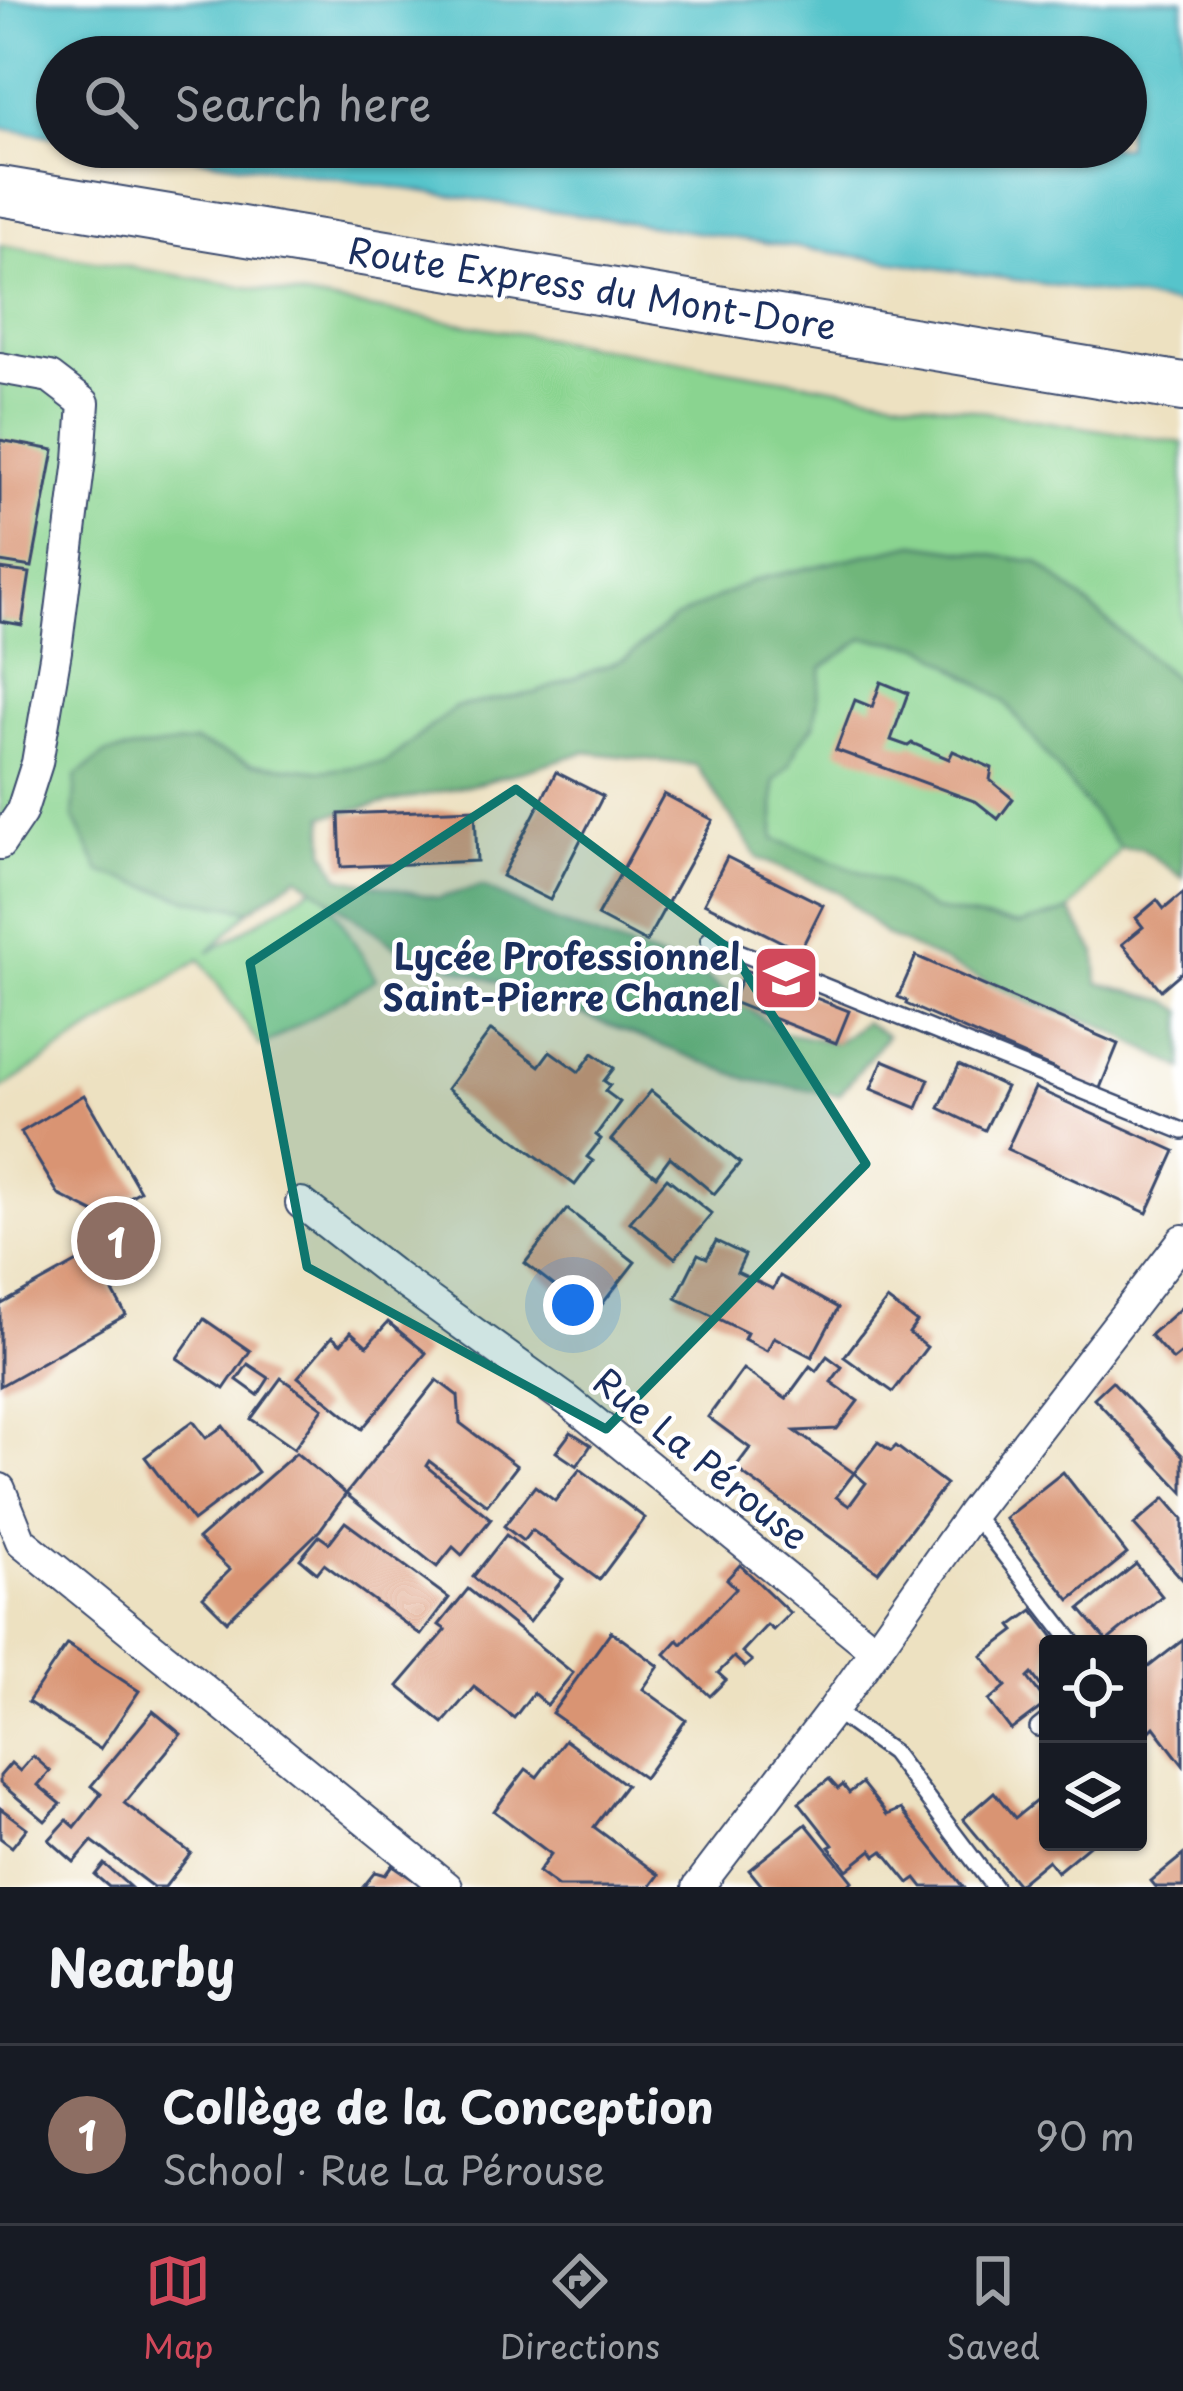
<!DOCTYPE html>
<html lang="en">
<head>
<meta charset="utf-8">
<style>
  body { margin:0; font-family:"Playpen Sans",sans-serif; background:#242831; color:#f1f3f6 }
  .controls { position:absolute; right:36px; bottom:36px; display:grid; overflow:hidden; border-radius:12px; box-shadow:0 3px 9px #0004 }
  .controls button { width:108px; height:108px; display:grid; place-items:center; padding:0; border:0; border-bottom:3px solid #363941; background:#171b24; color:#f1f3f6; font:60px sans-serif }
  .you { position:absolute; left:573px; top:1305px; width:42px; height:42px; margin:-30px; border:9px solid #fff; border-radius:50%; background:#1a73e8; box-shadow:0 0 0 18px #1a73e833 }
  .badge { display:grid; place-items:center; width:78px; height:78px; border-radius:50%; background:#d1495b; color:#fff; font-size:39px; font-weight:700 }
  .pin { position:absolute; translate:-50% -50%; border:6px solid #fff; box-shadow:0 3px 12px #0006 }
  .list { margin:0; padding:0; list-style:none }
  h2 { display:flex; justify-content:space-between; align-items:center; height:156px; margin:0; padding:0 48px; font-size:51px }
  h2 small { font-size:39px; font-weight:400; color:#9ea1a6 }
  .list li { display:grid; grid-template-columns:78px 1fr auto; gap:36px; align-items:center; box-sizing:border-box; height:180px; padding:0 48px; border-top:3px solid #363941 }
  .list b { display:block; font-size:45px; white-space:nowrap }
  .list p { margin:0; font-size:39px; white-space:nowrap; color:#9ea1a6 }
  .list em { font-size:39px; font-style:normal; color:#9ea1a6 }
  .icon { flex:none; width:66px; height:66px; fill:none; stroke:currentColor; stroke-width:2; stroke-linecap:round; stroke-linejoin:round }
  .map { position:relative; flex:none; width:1183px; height:1887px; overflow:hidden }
  .search { position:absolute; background:#171b24; box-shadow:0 3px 9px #0004; left:36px; right:36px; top:36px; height:132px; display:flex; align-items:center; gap:30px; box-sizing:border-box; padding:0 42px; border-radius:66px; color:#9ea1a6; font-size:45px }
  .sheet { height:336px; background:#171b24 }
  nav { display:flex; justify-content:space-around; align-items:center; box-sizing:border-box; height:168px; border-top:3px solid #363941; background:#171b24; font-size:33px; color:#9ea1a6 }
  nav a { display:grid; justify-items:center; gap:6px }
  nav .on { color:#d1495b }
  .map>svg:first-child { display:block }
</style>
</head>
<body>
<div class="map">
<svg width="1183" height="1887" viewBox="0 0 1183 1887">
  <rect width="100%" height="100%" fill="#fff"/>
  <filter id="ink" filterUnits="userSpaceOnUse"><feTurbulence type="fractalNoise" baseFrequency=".00833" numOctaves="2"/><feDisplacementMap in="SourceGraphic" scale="24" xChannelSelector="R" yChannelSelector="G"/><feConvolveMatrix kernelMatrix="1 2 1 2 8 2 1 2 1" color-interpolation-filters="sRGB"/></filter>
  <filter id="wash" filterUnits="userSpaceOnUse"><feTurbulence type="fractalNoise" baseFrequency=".004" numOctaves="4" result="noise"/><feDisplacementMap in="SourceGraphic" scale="48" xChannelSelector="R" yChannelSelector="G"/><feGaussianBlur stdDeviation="2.7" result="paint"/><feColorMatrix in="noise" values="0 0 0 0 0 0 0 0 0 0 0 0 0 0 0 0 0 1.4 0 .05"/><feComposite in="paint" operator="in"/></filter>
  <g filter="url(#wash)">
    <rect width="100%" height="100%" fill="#ede1c1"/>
    <g fill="#8ad490" stroke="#528277" stroke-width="3">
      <path d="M 0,245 L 897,398 L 1183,443 L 1183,686 L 1038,562 L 915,544 L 754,580 L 672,620 L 627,658 L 536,693 L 456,707 L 385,763 L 323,771 L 253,764 L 194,742 L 188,899 L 250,910 L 208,953 L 319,883 L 376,979 L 261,1047 L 200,959 L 0,1090 Z"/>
      <path d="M 863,638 L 923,646 L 1004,701 L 1120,848 L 1070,911 L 1020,925 L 933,910 L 888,882 L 774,839 L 774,781 L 789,766 L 798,745 L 814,725 L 822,668 Z"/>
    </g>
    <path fill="#6fb67a" stroke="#45726c" stroke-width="3" d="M 915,544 L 1038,562 L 1183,686 L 1183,878 L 1141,848 L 1120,848 L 1004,701 L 923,646 L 864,638 L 822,668 L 814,725 L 798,745 L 789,766 L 774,781 L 774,839 L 888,882 L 933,910 L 1019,925 L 1070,911 L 1096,953 L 1098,983 L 1168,1001 L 1183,1011 L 1183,1069 L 1099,1024 L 1034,1004 L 886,935 L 839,892 L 758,858 L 696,765 L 585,752 L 485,782 L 324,816 L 325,850 L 339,877 L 438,898 L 482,886 L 553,921 L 699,973 L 781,1032 L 836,1043 L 864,1022 L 887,1036 L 839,1095 L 750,1080 L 492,980 L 400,950 L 298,876 L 250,910 L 188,899 L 100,872 L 73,816 L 76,776 L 107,753 L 195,742 L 253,764 L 323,771 L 385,763 L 456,707 L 536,693 L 627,658 L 672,620 L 754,580 Z"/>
    <path fill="#56c4cb" stroke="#387a94" stroke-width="3" d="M 0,0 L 1183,0 L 1183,305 L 126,147 L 1126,147 L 1126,57 L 57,57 L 57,137 L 0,128 Z"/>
    <g id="blocks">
      <g fill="#d99473">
        <path d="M 0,440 L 54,450 L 32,567 L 0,562 Z"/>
        <path d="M 0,569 L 30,573 L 22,625 L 0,621 Z"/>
        <path d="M 881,682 L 908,693 L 891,740 L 908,746 L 912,743 L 949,759 L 953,751 L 992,768 L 990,780 L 1013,799 L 998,819 L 977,802 L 836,750 L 855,700 L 872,707 Z"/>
        <path d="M 556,772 L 603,796 L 550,900 L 502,876 Z"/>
        <path d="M 664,794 L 713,820 L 646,942 L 597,916 Z"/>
        <path d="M 475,809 L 477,861 L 341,867 L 339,814 Z"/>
        <path d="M 727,857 L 823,905 L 800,951 L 704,903 Z"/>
        <path d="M 1183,893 L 1183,971 L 1161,990 L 1122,944 L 1143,927 L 1136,918 L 1157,900 L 1164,909 Z"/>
        <path d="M 916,956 L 1118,1044 L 1098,1093 L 1055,1074 L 1057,1070 L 906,1004 L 907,1001 L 898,997 Z"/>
        <path d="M 745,970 L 849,1011 L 836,1043 L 732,1002 Z"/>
        <path d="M 491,1030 L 539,1066 L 550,1051 L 579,1072 L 593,1053 L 614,1068 L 604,1081 L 610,1085 L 605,1091 L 620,1102 L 596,1135 L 601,1139 L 587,1157 L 593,1161 L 575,1185 L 447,1089 Z"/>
        <path d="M 883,1060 L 929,1079 L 917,1108 L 871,1089 Z"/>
        <path d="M 959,1065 L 1006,1087 L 985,1130 L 939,1108 Z"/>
        <path d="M 1035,1088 L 1175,1151 L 1147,1213 L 1007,1149 Z"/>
        <path d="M 651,1091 L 740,1163 L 714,1194 L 670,1157 L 656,1176 L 611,1140 Z"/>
        <path d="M 84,1095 L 140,1191 L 99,1215 L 59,1195 L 21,1132 Z"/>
        <path d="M 667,1178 L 712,1214 L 675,1258 L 630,1222 Z"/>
        <path d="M 567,1209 L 635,1262 L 593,1316 L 525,1263 Z"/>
        <path d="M 716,1241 L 745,1255 L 737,1272 L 773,1289 L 780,1276 L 838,1308 L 812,1357 L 774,1337 L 767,1351 L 744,1339 L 747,1333 L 676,1298 L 698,1254 L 707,1258 Z"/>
        <path d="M 92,1254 L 126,1315 L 0,1386 L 0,1305 Z"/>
        <path d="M 887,1300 L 917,1322 L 909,1333 L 927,1347 L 893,1392 L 844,1357 Z"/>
        <path d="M 1183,1306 L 1183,1352 L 1173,1360 L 1150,1335 Z"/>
        <path d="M 204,1319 L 250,1351 L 224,1389 L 177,1358 Z"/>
        <path d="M 388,1322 L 426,1353 L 362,1429 L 298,1377 L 332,1337 L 341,1344 L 351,1332 L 367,1346 Z"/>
        <path d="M 827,1356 L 842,1367 L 831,1382 L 858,1401 L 837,1429 L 795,1431 L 854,1473 L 836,1497 L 849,1506 L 866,1483 L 854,1473 L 878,1442 L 891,1451 L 896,1446 L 946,1484 L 878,1572 L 735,1468 L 750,1448 L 708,1417 L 743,1369 L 786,1399 L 810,1366 L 816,1371 Z"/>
        <path d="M 248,1364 L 269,1378 L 258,1395 L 237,1380 Z"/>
        <path d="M 281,1378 L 323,1408 L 294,1449 L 251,1419 Z"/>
        <path d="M 437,1380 L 458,1396 L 460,1423 L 517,1466 L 487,1505 L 429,1461 L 426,1466 L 491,1519 L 462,1555 L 453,1547 L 437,1567 L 346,1494 Z"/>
        <path d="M 1112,1381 L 1183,1456 L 1183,1492 L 1094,1398 Z"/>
        <path d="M 193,1421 L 206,1438 L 223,1426 L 258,1472 L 193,1521 L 145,1457 Z"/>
        <path d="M 571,1432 L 591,1445 L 577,1466 L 556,1452 Z"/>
        <path d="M 296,1453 L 346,1494 L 320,1530 L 227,1621 L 203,1597 L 230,1570 L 198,1539 Z"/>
        <path d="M 580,1469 L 645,1518 L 599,1580 L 532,1530 L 523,1541 L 504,1526 L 535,1486 L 555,1501 Z"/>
        <path d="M 1063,1472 L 1127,1554 L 1070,1600 L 1005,1518 Z"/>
        <path d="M 1165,1498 L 1183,1519 L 1183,1580 L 1134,1525 Z"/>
        <path d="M 345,1522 L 449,1598 L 421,1635 L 324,1564 L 317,1573 L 300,1559 L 319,1536 L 329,1543 Z"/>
        <path d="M 506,1535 L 563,1579 L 529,1622 L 473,1577 Z"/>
        <path d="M 1136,1564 L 1162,1596 L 1107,1641 L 1080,1609 Z"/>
        <path d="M 740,1565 L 790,1613 L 773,1630 L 767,1625 L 742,1652 L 752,1661 L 745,1667 L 734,1657 L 718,1673 L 726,1680 L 710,1696 L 665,1654 L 678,1640 L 682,1644 L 736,1588 L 727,1579 Z"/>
        <path d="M 468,1589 L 573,1673 L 547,1705 L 533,1693 L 514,1718 L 474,1687 L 443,1723 L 398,1686 L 446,1630 L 439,1625 Z"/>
        <path d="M 1033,1610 L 1059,1644 L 1048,1644 L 1048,1696 L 1032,1674 L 1028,1678 L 1047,1703 L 1011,1730 L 989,1701 L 1006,1686 L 982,1656 L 1015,1631 L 1011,1626 Z"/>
        <path d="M 611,1631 L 659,1666 L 643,1689 L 686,1720 L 644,1778 L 552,1713 Z"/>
        <path d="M 1183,1640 L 1183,1765 L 1154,1727 L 1150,1731 L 1145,1725 L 1138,1731 L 1138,1675 Z"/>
        <path d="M 67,1644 L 139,1691 L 100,1749 L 28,1702 Z"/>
        <path d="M 153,1711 L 181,1734 L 124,1803 L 191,1853 L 165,1887 L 153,1887 L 92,1841 L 74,1862 L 49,1840 L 67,1820 L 75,1827 L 101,1794 L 91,1786 Z"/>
        <path d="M 565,1740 L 626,1785 L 594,1827 L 659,1875 L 650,1887 L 558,1887 L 538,1872 L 551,1854 L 494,1811 L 526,1769 L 537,1777 Z"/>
        <path d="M 33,1756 L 50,1771 L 38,1785 L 61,1804 L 45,1821 L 0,1783 L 0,1776 L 11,1763 L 20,1771 Z"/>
        <path d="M 829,1779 L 838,1789 L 843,1785 L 849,1793 L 862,1783 L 887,1815 L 901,1809 L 963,1887 L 923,1887 L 916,1878 L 909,1883 L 883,1851 L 876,1856 L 872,1850 L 847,1870 L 829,1847 L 833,1845 L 799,1802 Z"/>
        <path d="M 994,1792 L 1015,1818 L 1036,1801 L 1048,1816 L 1048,1842 L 1093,1842 L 1057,1872 L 1048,1860 L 1018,1885 L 963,1819 Z"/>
        <path d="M 0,1808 L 27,1828 L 12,1847 L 0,1838 Z"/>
        <path d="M 806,1824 L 852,1881 L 845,1887 L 763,1887 L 749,1870 Z"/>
        <path d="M 1183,1855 L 1183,1887 L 1156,1887 L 1151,1881 Z"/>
        <path d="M 104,1864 L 130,1887 L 109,1887 L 95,1875 Z"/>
        <path d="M 392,1865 L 424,1887 L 363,1887 L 375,1872 L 385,1875 Z"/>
      </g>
    </g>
  </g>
  <g filter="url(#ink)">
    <use href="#blocks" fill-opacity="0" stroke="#3a4a6d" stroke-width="3"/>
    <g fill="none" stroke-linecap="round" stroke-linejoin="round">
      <defs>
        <g id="service">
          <path d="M 709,940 L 1183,1131"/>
          <path d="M 972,1513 L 1074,1644"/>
          <path d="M 833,1710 L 892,1752 L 994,1887"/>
          <path d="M 1038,1728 L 1048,1720"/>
        </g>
        <g id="minor">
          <path d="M 0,368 L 50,377 L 84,403 L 80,460 L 56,651 L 37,763 L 21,813 L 0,844"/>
          <path d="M 301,1203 L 391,1273 L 567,1400 L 875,1650"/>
          <path d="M 0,1489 L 21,1541 L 447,1887"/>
          <path d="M 698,1887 L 833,1710 L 972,1513 L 1183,1240"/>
        </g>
        <path id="primary" d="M 0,191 L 1183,387"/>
      </defs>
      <use href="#service" stroke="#3a4a6d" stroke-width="20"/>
      <use href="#minor" stroke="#3a4a6d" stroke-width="34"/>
      <use href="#primary" stroke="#3a4a6d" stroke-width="52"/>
      <use href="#service" stroke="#fff" stroke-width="15"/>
      <use href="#minor" stroke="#fff" stroke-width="30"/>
      <use href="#primary" stroke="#fff" stroke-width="48"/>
    </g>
  </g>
  <path fill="#0f766e" fill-opacity="0.2" stroke="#0f766e" stroke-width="9" stroke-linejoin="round" d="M 516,789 L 732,951 L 866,1164 L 606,1429 L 307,1267 L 250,963 Z"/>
  <defs>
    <symbol id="school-square" viewBox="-11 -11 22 22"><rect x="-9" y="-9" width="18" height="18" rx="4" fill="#d1495b" stroke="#fff"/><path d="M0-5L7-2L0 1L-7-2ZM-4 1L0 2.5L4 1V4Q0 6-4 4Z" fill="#fff"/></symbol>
  </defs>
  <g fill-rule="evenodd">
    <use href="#school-square" x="748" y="940" width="76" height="76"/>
  </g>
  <g text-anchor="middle" stroke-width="9" stroke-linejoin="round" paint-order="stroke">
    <g font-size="36" fill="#1b2f5e" stroke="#fff">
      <text transform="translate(592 289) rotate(9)" y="13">Route Express du Mont-Dore</text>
      <text transform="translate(701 1459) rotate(39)" y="13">Rue La Pérouse</text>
    </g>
    <g font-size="36" font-weight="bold" fill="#1b2f5e" stroke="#fff" text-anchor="end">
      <text x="740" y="970">Lycée Professionnel<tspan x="740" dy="41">Saint-Pierre Chanel</tspan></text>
    </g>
  </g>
</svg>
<div class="controls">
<button><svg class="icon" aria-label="locate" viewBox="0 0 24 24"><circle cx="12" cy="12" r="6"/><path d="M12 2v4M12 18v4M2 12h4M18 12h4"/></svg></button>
<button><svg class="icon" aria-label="layers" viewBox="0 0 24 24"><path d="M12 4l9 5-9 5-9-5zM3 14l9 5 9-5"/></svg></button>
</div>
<div class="you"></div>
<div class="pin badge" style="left:116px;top:1241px;background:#8d6e63">1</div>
<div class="search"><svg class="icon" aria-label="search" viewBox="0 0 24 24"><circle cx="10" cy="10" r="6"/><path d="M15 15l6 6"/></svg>Search here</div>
</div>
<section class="sheet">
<h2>Nearby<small></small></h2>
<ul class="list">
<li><span class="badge" style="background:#8d6e63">1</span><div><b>Collège de la Conception</b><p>School · Rue La Pérouse</p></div><em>90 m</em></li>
</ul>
</section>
<nav>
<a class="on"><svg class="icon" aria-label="map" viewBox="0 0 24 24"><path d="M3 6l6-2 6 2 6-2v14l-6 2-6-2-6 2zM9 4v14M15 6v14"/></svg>Map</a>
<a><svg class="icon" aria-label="directions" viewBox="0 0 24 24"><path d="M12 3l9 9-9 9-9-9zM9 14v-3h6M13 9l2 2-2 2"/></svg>Directions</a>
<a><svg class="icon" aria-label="saved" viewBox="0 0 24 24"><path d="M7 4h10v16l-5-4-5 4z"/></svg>Saved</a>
</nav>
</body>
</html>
